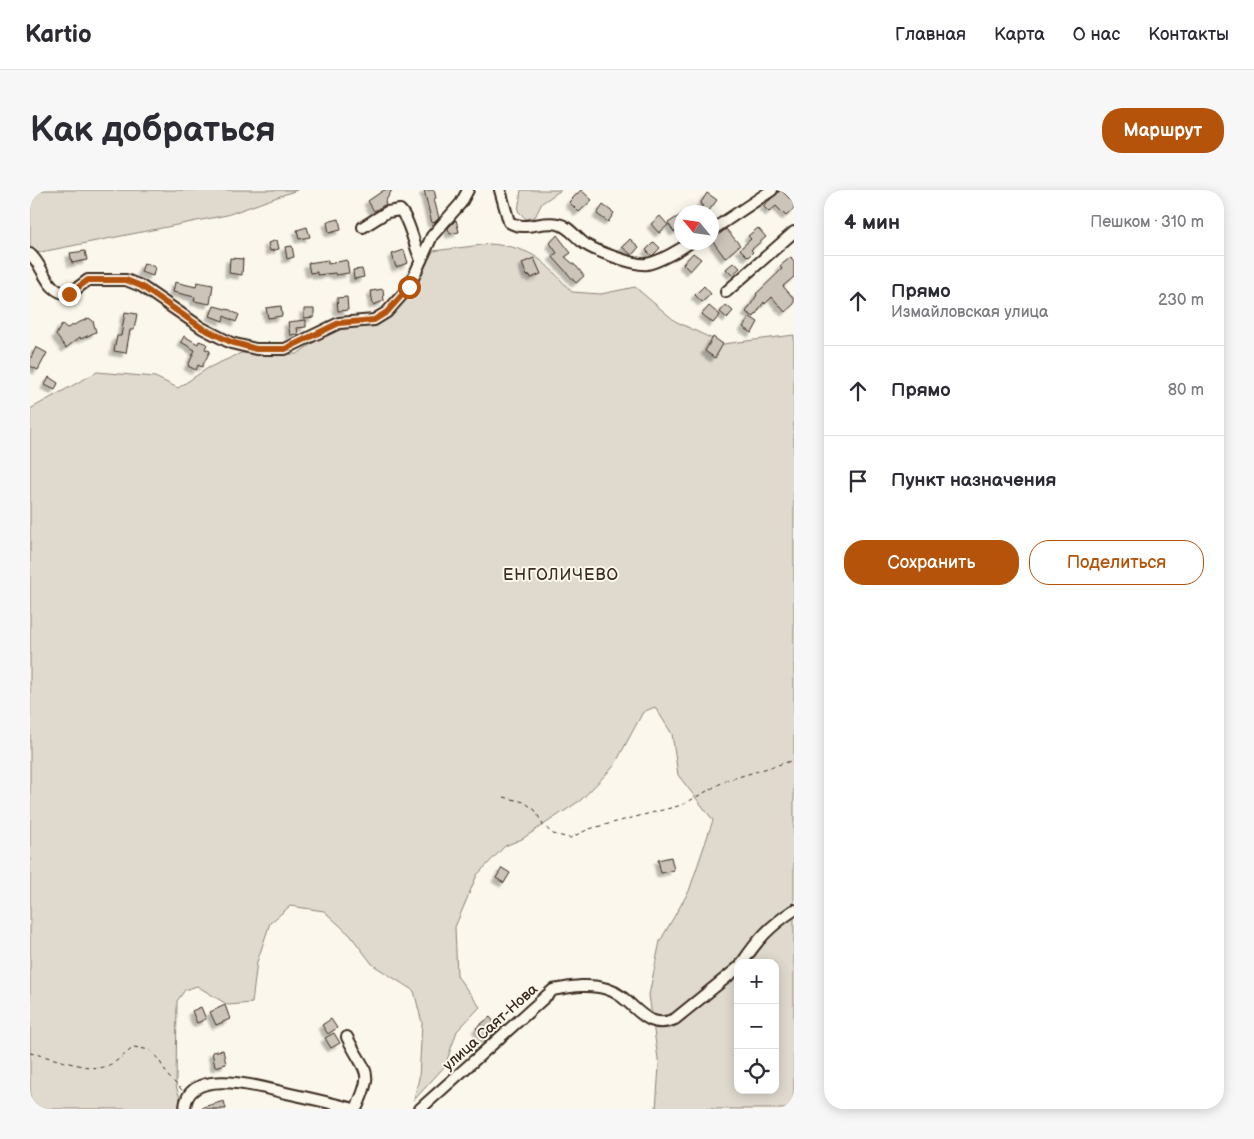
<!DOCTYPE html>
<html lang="ru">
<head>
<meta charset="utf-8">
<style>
  body { margin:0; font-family:"Balsamiq Sans",sans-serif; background:#f7f7f7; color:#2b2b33 }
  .controls { position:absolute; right:15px; bottom:15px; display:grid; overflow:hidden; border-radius:10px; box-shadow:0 2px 12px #0003 }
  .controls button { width:45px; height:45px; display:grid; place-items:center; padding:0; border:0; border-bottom:1px solid #e1e1e2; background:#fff; color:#2b2b33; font:25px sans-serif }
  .compass { position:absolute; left:644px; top:15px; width:45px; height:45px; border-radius:50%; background:#fff; box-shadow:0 2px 12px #0003; rotate:299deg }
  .stop { position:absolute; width:15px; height:15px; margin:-11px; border:4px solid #b45309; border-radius:50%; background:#fff }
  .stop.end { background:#b45309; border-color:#fff; box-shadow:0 1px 5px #0008 }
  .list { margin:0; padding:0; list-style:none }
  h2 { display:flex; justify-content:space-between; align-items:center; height:65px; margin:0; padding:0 20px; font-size:21px }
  h2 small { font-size:16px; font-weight:400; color:#7c7c81 }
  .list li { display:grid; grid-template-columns:32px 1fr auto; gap:15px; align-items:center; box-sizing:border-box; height:90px; padding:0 20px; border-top:1px solid #e1e1e2 }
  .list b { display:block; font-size:19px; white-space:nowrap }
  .list p { margin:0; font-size:16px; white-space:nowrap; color:#7c7c81 }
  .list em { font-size:16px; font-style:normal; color:#7c7c81 }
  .actions { display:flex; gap:10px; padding:15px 20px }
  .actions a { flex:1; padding:11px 0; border:1px solid #b45309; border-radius:20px; text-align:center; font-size:18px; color:#b45309 }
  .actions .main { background:#b45309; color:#fff }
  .icon { flex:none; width:28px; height:28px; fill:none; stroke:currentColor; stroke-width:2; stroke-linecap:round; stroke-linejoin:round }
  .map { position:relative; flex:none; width:764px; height:919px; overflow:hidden; border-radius:20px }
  header { display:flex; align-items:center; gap:30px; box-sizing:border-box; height:70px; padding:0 25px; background:#fff; border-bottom:1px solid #e1e1e2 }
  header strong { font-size:24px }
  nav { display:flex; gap:28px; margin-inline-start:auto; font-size:18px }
  .intro { display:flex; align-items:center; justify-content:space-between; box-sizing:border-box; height:120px; padding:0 30px }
  h1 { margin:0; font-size:35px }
  .button { padding:12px 22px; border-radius:20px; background:#b45309; color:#fff; font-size:18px; font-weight:700 }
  main { display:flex; gap:30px; padding:0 30px }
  aside { flex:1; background:#fff; border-radius:20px; box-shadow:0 2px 12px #0003 }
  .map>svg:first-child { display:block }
</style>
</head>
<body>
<header>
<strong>Kartio</strong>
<nav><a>Главная</a><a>Карта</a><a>О нас</a><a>Контакты</a></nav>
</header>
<div class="intro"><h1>Как добраться</h1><a class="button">Маршрут</a></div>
<main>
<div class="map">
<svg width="764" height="919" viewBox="0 0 764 919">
  <defs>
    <filter id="shadow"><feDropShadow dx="-4" dy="4" stdDeviation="1" flood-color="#0004"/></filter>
  </defs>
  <rect width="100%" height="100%" fill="#fbf7ec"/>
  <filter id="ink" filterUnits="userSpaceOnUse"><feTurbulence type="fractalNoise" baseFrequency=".02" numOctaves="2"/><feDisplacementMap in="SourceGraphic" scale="10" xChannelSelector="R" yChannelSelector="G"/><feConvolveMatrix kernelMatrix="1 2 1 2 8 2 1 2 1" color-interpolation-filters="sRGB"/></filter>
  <g filter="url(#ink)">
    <g fill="#dfd9ce" stroke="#8d8276" fill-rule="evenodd">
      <path d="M 0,0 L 267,0 L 197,25 L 6,63 L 0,72 Z"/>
      <path d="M 491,0 L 531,0 L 512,13 L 505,27 L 496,29 L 488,21 Z"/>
      <path d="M 460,54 C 506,58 513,71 542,102 L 571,104 L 605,97 L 645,131 L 693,154 L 764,145 L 764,919 L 626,919 L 629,876 L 619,805 L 630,751 L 659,701 L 683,630 L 648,585 L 642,544 L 625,517 L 613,522 L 584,576 L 551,610 L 492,649 L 475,656 L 447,685 L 425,737 L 427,786 L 450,817 L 427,841 L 415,876 L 384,910 L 389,888 L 392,833 L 384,801 L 343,775 L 320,745 L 294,721 L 260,716 L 240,733 L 227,772 L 222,813 L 198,815 L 167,796 L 155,800 L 147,811 L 146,896 L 152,914 L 151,919 L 0,919 L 0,219 L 67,182 L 125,187 L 148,198 L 178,178 L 211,163 L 267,164 L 300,141 L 348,134 L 380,103 L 403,61 ZM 708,773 L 745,773 L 745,900 L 708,900 Z"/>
    </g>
    <g fill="#ccc4b9" stroke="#3b2a1e" filter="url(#shadow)">
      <path d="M 354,0 L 362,0 L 355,12 L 356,14 L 344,21 L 338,11 Z"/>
      <path d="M 394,0 L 404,0 L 406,8 L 404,9 L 409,28 L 405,32 L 402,33 Z"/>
      <path d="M 551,0 L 562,10 L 549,22 L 539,12 Z"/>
      <path d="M 751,0 L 764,13 L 764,19 L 756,26 L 746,16 L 739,22 L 733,16 Z"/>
      <path d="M 677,3 L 687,10 L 678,22 L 665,22 L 673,16 L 670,14 Z"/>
      <path d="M 573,15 L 584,23 L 578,32 L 567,24 Z"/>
      <path d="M 652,24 L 652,38 L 644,42 L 638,33 Z"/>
      <path d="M 630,26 L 638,35 L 629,43 L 621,34 Z"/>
      <path d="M 309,29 L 311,40 L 299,43 L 297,32 Z"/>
      <path d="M 426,30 L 429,42 L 420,44 L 418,38 Z"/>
      <path d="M 277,37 L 280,47 L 269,49 L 267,40 Z"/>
      <path d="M 728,38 L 736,47 L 721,60 L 723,62 L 718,67 L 710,59 L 721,49 L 718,46 Z"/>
      <path d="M 696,39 L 710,55 L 695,68 L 682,50 Z"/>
      <path d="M 527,45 L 541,63 L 535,67 L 547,77 L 554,86 L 546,93 L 522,66 L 527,63 L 520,53 Z"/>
      <path d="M 600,49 L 609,57 L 602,65 L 592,57 Z"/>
      <path d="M 247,50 L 249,59 L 240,61 L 238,53 Z"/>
      <path d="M 624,52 L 630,58 L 622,66 L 616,60 Z"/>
      <path d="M 262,56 L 264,67 L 257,69 L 255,57 Z"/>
      <path d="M 374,60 L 378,73 L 366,77 L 362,64 Z"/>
      <path d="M 55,61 L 57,70 L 42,73 L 40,63 Z"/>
      <path d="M 663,63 L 671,69 L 660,81 L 653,74 Z"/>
      <path d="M 761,67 L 764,72 L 764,87 L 753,96 L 764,109 L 764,114 L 755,122 L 742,107 L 735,114 L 734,112 L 724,127 L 716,122 L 727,105 L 726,104 L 752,79 L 750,76 Z"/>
      <path d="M 200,68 L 213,69 L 212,85 L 199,83 Z"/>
      <path d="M 504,68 L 511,84 L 501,88 L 500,85 L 497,86 L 492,73 Z"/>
      <path d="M 298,70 L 298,74 L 317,70 L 319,83 L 306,85 L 305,83 L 287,85 L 287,82 L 280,83 L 278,73 Z"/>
      <path d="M 704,72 L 710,78 L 702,85 L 696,79 Z"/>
      <path d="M 114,73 L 125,77 L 123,86 L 111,82 Z"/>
      <path d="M 332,79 L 334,87 L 324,89 L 323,80 Z"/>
      <path d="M 145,92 L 166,97 L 167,92 L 183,95 L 180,114 L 164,111 L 165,107 L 143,102 Z"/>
      <path d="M 674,96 L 681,104 L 672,112 L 665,105 Z"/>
      <path d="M 353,99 L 354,111 L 343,115 L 341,101 Z"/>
      <path d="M 317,107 L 318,120 L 308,121 L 307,108 Z"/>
      <path d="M 696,115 L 703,121 L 697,128 L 690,122 Z"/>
      <path d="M 184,116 L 200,120 L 209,125 L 206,132 L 194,126 L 193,131 L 180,126 Z"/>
      <path d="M 251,116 L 252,126 L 238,128 L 236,118 Z"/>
      <path d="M 679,116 L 690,125 L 683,133 L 672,124 Z"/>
      <path d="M 274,119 L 284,119 L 284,127 L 274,128 Z"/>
      <path d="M 95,122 L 107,124 L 104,140 L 100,140 L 96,163 L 84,161 L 87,146 L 91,146 Z"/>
      <path d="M 720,127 L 728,132 L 722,143 L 713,137 Z"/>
      <path d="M 59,128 L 63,131 L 66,142 L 51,149 L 50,147 L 36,158 L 26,145 L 32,134 L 37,138 Z"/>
      <path d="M 276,130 L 276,137 L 267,138 L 268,144 L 260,145 L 258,132 Z"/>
      <path d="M 154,146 L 168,154 L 169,151 L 177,154 L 175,159 L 180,161 L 172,177 L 168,175 L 166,180 L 158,176 L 165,160 L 151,152 Z"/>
      <path d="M 683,147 L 693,154 L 685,168 L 675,161 Z"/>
      <path d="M 6,157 L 17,163 L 8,180 L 0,176 L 0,170 Z"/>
      <path d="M 19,187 L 28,193 L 25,200 L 15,195 Z"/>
      <path d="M 641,667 L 644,680 L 631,683 L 628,670 Z"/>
      <path d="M 472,678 L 480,683 L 474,693 L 466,688 Z"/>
      <path d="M 195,815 L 200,829 L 186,835 L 180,822 Z"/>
      <path d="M 171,817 L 176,829 L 167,833 L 162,821 Z"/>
      <path d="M 460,827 L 469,839 L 456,850 L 446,838 Z"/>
      <path d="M 301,829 L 307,838 L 298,844 L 292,835 Z"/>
      <path d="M 304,843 L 310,853 L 301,858 L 295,848 Z"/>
      <path d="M 193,860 L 196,874 L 185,877 L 182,862 Z"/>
      <path d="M 194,911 L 196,919 L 173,919 L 173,917 Z"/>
    </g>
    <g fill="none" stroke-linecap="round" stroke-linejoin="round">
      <defs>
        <g id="minor">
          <path d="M 470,0 L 479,32 C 495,42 511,30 528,34 C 539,36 546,48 555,54 C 565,61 606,76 617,74 C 629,72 651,59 661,52"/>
          <path d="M 333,37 L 357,22 L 370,20 C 380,30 384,56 391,70"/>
          <path d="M 682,40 L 742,0"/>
          <path d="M 0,64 C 15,77 15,102 39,104 L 58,90 L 96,90 L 111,96 L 172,138 L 201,153 L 226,159 L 255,159 L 309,133 L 344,130 L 357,122 L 379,97 L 402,46 L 431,13 L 438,0"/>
          <path d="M 696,102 L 764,42"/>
          <path d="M 712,773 C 728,749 740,736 764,720"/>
          <path d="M 317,847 C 335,884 345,878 326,919"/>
          <path d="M 155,919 C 156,875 231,897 256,903 C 279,908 301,913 324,919"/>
          <path d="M 390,919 L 523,800 C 540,797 559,793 577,799 C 604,807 613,843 645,829 L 708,778"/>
        </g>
      </defs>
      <use href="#minor" stroke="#3b2a1e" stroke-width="14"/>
      <g stroke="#3b2a1e" stroke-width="1" stroke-dasharray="4 4" stroke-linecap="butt">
        <path d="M 474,607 L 494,612 L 505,620 L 513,635 L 523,644 L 540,648 L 559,639 L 652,615 L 695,591 L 764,570"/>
        <path d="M 0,863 C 18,866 58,881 74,877 C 85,874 95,864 104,857 L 120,860 L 129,870 L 138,886 L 152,900"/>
      </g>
      <use href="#minor" stroke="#fbf7ec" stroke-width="10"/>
    </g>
  </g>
  <g fill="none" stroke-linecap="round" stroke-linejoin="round" filter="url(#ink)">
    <path stroke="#b45309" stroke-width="6" d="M 39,104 L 58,90 L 96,90 L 111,96 L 172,138 L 201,152 L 226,159 L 255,159 L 309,133 L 344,130 L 357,122 L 379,97"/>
  </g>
  <g text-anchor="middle" stroke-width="4" stroke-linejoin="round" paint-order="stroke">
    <g font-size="15" fill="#3b2a1e" stroke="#fbf7ec">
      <text transform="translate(460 837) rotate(-42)" y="5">улица Саят-Нова</text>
    </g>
    <g font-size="16" letter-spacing="1" fill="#3b2a1e" stroke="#fbf7ec">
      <text x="531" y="390">ЕНГОЛИЧЕВО</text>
    </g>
  </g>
</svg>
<div class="controls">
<button>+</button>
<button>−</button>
<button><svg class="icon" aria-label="locate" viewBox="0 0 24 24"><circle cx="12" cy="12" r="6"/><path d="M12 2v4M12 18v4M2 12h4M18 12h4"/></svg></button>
</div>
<svg class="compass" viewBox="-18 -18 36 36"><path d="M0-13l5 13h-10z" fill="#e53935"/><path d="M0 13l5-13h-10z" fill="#7c7c81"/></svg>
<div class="stop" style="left:379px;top:97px"></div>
<div class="stop end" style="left:39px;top:104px"></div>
</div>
<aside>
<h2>4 мин<small>Пешком · 310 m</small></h2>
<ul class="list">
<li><svg class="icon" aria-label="ahead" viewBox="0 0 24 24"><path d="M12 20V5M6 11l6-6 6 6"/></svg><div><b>Прямо</b><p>Измайловская улица</p></div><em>230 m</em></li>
<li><svg class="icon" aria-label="ahead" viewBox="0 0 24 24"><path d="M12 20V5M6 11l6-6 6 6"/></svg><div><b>Прямо</b></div><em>80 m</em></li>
<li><svg class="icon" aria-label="arrive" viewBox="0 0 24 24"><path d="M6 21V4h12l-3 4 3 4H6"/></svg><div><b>Пункт назначения</b></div></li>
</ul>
<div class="actions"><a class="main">Сохранить</a><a>Поделиться</a></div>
</aside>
</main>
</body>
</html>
